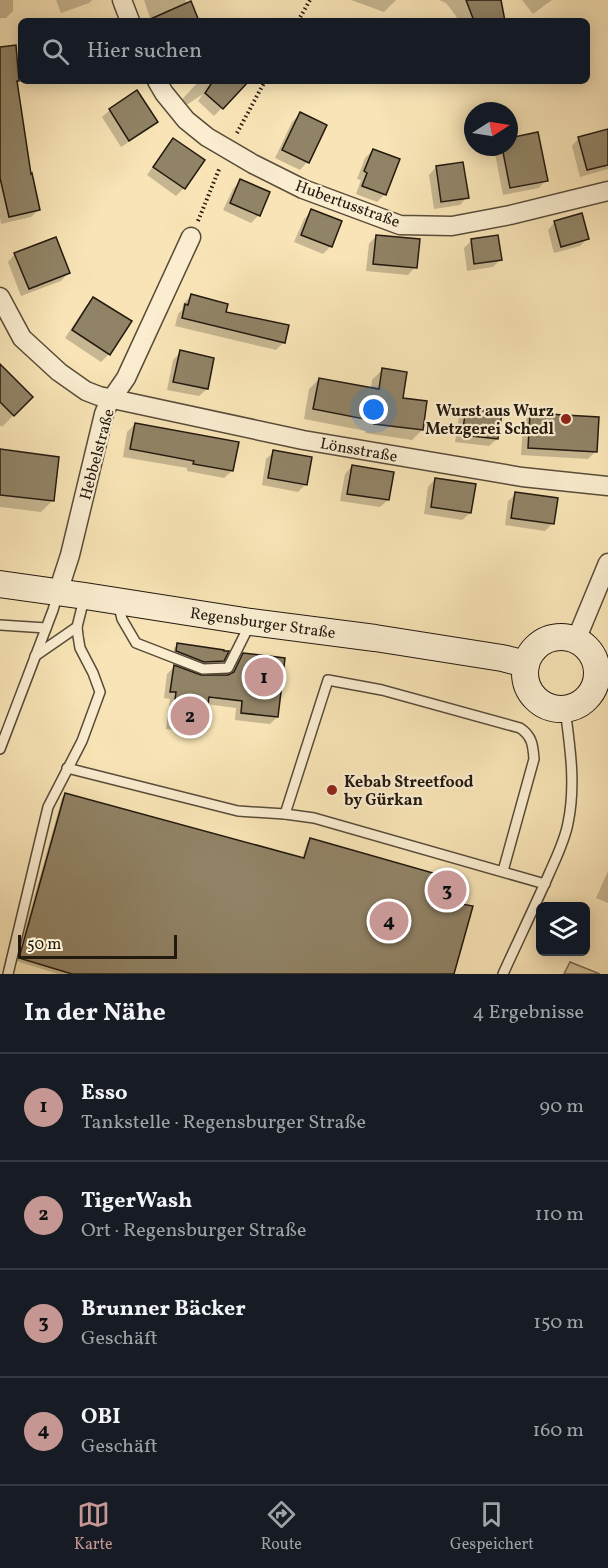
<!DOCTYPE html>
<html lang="de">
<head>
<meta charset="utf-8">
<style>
  body { margin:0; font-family:Vollkorn,serif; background:#242831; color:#f1f3f6 }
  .controls { position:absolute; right:18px; bottom:18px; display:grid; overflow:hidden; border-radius:9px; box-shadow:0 3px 15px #0003 }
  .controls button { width:54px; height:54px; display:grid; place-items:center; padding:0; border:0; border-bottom:2px solid #363941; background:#171b24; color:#f1f3f6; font:30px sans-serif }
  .compass { position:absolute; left:464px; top:102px; width:54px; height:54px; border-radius:50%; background:#171b24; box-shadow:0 3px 15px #0003; rotate:78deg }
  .scale { position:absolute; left:18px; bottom:15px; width:159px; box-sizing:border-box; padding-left:6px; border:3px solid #22190f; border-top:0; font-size:16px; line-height:21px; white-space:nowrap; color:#22190f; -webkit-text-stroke:4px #faedd0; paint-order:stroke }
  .you { position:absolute; left:374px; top:410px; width:21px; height:21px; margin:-15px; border:4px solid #fff; border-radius:50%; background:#1a73e8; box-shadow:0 0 0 9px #1a73e833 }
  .badge { display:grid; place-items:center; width:39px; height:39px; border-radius:50%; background:#c59692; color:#111; font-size:20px; font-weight:700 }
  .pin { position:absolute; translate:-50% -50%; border:3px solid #fff; box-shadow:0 2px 6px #0006 }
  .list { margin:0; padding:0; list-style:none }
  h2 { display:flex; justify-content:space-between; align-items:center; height:78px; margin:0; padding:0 24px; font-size:26px }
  h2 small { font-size:20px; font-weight:400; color:#9ea1a6 }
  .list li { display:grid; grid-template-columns:39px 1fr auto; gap:18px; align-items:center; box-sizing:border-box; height:108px; padding:0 24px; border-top:2px solid #363941 }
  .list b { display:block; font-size:22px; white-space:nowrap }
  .list p { margin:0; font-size:20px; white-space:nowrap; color:#9ea1a6 }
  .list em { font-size:20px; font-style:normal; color:#9ea1a6 }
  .icon { flex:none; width:33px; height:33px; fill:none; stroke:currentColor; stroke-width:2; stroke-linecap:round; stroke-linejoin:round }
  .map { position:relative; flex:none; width:608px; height:974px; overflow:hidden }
  .search { position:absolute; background:#171b24; box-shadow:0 3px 15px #0003; left:18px; right:18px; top:18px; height:66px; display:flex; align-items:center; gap:15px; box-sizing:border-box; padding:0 21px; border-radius:9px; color:#9ea1a6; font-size:22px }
  .sheet { height:510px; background:#171b24 }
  nav { display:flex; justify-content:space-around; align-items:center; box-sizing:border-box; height:84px; border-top:2px solid #363941; background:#171b24; font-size:16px; color:#9ea1a6 }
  nav a { display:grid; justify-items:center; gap:3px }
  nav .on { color:#c59692 }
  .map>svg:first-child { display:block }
</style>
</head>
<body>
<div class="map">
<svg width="608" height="974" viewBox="0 0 608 974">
  <rect width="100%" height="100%" fill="#f8e4b6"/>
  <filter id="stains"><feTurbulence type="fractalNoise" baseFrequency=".00333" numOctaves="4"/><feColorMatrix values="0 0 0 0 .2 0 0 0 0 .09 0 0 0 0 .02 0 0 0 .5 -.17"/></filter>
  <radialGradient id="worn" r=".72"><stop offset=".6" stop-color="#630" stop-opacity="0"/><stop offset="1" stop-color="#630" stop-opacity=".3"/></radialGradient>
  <path fill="#d4c19a" stroke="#7b6d54" stroke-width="1.5" d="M 570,962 L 600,974 L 564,974 Z"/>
  <g fill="#0003">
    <path d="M 0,0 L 13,0 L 13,11 L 6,18 L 0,18 Z"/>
    <path d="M 56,0 L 92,0 L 89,3 L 61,13 Z"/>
    <path d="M 144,0 L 185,0 L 198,21 L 151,21 Z"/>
    <path d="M 351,0 L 396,0 L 384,12 Z"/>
    <path d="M 439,0 L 500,0 L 504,21 L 458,21 L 456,16 L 446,3 Z"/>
    <path d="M 522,0 L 552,0 L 533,14 Z"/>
    <path d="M 0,48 L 16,82 L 29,175 L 39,209 L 31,217 L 1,224 L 0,218 Z"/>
    <path d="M 199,81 L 240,81 L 244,85 L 214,116 L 198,101 L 203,94 L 179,110 L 176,106 Z"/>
    <path d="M 110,110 L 156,122 L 148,129 L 121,147 L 102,117 Z"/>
    <path d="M 300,114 L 325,126 L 307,162 L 300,170 L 275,158 L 292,122 Z"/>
    <path d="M 608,132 L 608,169 L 580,177 L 572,146 L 579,138 Z"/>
    <path d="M 174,140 L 184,188 L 176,196 L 147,175 L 166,148 Z"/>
    <path d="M 509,140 L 546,180 L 539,188 L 503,195 L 494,149 L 495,147 L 509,147 Z"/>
    <path d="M 373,150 L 385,194 L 377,202 L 356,194 L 361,180 L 357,179 L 365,158 Z"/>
    <path d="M 436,167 L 467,197 L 460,205 L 434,209 L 429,175 Z"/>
    <path d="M 240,181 L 259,215 L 251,223 L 223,210 L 233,189 Z"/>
    <path d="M 312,211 L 331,246 L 323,254 L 294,242 L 304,219 Z"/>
    <path d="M 555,222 L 588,238 L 580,246 L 554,253 L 548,230 Z"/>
    <path d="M 376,236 L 415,267 L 408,275 L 366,271 L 369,244 Z"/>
    <path d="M 471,241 L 501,259 L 493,267 L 467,271 L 464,248 Z"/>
    <path d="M 15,254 L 68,273 L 61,281 L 21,296 L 8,262 Z"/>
    <path d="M 191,296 L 284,342 L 276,350 L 175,326 L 178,314 L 182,310 L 183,304 Z"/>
    <path d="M 93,299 L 109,354 L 101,362 L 65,338 L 86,306 Z"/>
    <path d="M 181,352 L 212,359 L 207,389 L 199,396 L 167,390 L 173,360 Z"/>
    <path d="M 0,366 L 31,397 L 2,427 L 0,425 Z"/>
    <path d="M 382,370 L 422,430 L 412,440 L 365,433 L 366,431 L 304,419 L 309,389 L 319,379 L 371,389 L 372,380 Z"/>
    <path d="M 466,409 L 497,439 L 489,446 L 455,442 L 459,417 Z"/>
    <path d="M 531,415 L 596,451 L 588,459 L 521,455 L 523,422 Z"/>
    <path d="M 135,424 L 232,471 L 224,478 L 187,471 L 187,468 L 123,457 L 127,432 Z"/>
    <path d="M 0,451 L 52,501 L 41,512 L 0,507 Z"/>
    <path d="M 274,452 L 306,484 L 298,492 L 262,485 L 266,459 Z"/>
    <path d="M 352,466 L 388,500 L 380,507 L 340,501 L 345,474 Z"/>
    <path d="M 435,479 L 470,513 L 462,520 L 424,514 L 428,487 Z"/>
    <path d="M 516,494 L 553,523 L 545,531 L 505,525 L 508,501 Z"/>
    <path d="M 177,645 L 223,661 L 219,664 L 200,665 L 173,655 L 174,648 Z"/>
    <path d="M 244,655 L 277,717 L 270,724 L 235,720 L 236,708 L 206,704 L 204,726 L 197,733 L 166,729 L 170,699 L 164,698 L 167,674 L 174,667 L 201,677 L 229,676 L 236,662 Z"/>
    <path d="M 66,795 L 302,859 L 307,843 L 310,839 L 454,904 L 452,974 L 58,974 L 16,961 L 62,798 Z"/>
    <path d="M 608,871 L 608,903 L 596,898 Z"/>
  </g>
  <g fill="#918366" stroke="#22190f" stroke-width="1.5">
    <path d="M 466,0 L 501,0 L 505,21 L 474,21 Z"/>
    <path d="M 191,1 L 199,21 L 146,21 Z"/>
    <path d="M 16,45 L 19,81 L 17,81 L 31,174 L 32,173 L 40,210 L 9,217 L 0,178 L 0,47 Z"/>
    <path d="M 213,81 L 249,81 L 223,109 L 205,93 Z"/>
    <path d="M 137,90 L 158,122 L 129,141 L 109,109 Z"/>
    <path d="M 300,112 L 327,125 L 309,163 L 282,150 Z"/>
    <path d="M 608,129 L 608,165 L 587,170 L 578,137 Z"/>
    <path d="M 538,132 L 548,181 L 510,188 L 502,147 L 509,147 L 509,138 Z"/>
    <path d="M 173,138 L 205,160 L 185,189 L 153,167 Z"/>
    <path d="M 373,149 L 400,159 L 386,195 L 362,186 L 367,173 L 364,171 Z"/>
    <path d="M 463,162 L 469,198 L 441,202 L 436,166 Z"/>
    <path d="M 240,179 L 270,192 L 260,216 L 230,203 Z"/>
    <path d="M 311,209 L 342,221 L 332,247 L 301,235 Z"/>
    <path d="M 582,213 L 589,239 L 561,247 L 554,221 Z"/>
    <path d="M 376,235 L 420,239 L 417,268 L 373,264 Z"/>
    <path d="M 498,235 L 502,260 L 474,264 L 471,239 Z"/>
    <path d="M 56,237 L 70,273 L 29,289 L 14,253 Z"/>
    <path d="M 191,294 L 228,304 L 226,312 L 289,325 L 285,343 L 182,318 L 185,304 L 188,305 Z"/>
    <path d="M 93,297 L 132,321 L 110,355 L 72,330 Z"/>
    <path d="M 180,350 L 214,358 L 208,389 L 173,382 Z"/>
    <path d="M 0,364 L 33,397 L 14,416 L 0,402 Z"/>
    <path d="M 382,368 L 407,372 L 403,398 L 427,401 L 423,430 L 374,424 L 375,421 L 313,409 L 319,378 L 379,389 Z"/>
    <path d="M 466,408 L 502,413 L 498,439 L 462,435 Z"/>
    <path d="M 530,413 L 599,417 L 597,452 L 528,448 Z"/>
    <path d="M 135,423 L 239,442 L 233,471 L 193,464 L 194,461 L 130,449 Z"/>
    <path d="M 0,449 L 59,457 L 54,501 L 0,495 Z"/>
    <path d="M 273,450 L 312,457 L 307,485 L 268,478 Z"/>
    <path d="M 352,465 L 394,472 L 389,500 L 347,494 Z"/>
    <path d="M 435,478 L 476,484 L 471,513 L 431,507 Z"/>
    <path d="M 515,492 L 558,498 L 554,524 L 511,518 Z"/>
    <path d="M 177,643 L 224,650 L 224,651 L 229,651 L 224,661 L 204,662 L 176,651 Z"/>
    <path d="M 243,653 L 285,658 L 278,717 L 241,713 L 242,701 L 209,697 L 205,727 L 172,722 L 176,692 L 170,692 L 174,665 L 201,675 L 228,675 L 234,672 Z"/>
    <path d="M 65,793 L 304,858 L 310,838 L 461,881 L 456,903 L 473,906 L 454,974 L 72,974 L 19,958 Z"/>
  </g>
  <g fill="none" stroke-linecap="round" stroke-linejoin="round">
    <defs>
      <g id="service">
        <path d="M 118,603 L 122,619 L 136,643 L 203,669 L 228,668 L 250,624"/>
        <path d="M 0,625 L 46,628"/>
        <path d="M 35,656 L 77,627"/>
        <path d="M 0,749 L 53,610 L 58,593"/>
        <path d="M 67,768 L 238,811 L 285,814"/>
        <path d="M 503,871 L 534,759 C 533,745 532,736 520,728 L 382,690 L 328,680 L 285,814 L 314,818 L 545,884"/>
        <path d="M 8,974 L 48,807 L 82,741 L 100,692 L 93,673 L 80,648 L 78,636 L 77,627 L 84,599"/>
        <path d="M 503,974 C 518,941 534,908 549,874 C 556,858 565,840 568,823 C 576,785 570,746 565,709"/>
      </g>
      <g id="minor">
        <path d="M 122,0 L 130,21"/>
        <path d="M 157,81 L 164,93 L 186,120 L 207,137 L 253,164 L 303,189 L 400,225 L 452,226 L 510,215 L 608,191"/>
        <path d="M 0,297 L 22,338 L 59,372 L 86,391 L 99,396 L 303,440 L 522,477 L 608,486"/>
        <path d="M 58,592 L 70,555 L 104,414 L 108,404 L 126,378 L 191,237"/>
        <path d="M 576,640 L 608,563"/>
      </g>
      <g id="secondary">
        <path d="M 0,584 L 85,596 L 251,622 L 375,638 L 502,658 L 526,664"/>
        <circle cx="561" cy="673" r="36"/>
      </g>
    </defs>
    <use href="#service" stroke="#584c39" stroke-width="12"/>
    <use href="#minor" stroke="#584c39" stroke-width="21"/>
    <use href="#secondary" stroke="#22190f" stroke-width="28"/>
    <g stroke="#22190f" stroke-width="4" stroke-dasharray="1.5 3" stroke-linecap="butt">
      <path d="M 298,21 L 310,0"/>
      <path d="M 237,133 L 265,81"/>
      <path d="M 198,221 L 220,167"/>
    </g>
    <use href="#service" stroke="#faedd0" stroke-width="9"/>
    <use href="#minor" stroke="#faedd0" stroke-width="18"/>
    <use href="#secondary" stroke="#faedd0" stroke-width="26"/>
  </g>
  <g fill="#8f2418" stroke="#faedd0" stroke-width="2">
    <circle cx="566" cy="419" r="6"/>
    <circle cx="332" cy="790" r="6"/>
  </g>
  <g text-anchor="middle" stroke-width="4.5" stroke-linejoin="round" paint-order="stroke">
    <g font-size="16" fill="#22190f" stroke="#faedd0">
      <text transform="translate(348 203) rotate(20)" y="6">Hubertusstraße</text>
      <text transform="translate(359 449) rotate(10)" y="6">Lönsstraße</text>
      <text transform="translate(96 454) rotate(-75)" y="6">Hebbelstraße</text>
      <text transform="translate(263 622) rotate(8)" y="6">Regensburger Straße</text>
    </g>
    <g font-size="16" font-weight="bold" fill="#22190f" stroke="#faedd0" text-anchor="end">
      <text x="554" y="416">Wurst aus Wurz<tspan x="554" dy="18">Metzgerei Schedl</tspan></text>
      <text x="344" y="787" text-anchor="start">Kebab Streetfood<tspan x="344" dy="18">by Gürkan</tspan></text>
    </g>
  </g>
  <rect width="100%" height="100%" filter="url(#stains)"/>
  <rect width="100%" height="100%" fill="url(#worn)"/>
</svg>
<div class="controls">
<button><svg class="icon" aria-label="layers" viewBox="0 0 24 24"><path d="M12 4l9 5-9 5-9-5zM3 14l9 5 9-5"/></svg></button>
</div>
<svg class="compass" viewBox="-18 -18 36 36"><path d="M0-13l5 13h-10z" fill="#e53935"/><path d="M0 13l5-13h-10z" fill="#9ea1a6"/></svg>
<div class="scale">50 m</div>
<div class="you"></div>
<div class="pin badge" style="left:264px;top:677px">1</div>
<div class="pin badge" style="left:190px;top:716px">2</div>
<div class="pin badge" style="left:447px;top:890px">3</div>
<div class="pin badge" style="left:389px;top:921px">4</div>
<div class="search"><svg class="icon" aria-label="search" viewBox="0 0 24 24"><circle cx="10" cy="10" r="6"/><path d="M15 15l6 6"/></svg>Hier suchen</div>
</div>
<section class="sheet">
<h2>In der Nähe<small>4 Ergebnisse</small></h2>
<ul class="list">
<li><span class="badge">1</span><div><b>Esso</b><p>Tankstelle · Regensburger Straße</p></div><em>90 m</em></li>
<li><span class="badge">2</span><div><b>TigerWash</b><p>Ort · Regensburger Straße</p></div><em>110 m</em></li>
<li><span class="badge">3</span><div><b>Brunner Bäcker</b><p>Geschäft</p></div><em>150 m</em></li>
<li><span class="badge">4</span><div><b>OBI</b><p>Geschäft</p></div><em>160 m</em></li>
</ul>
</section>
<nav>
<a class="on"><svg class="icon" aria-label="map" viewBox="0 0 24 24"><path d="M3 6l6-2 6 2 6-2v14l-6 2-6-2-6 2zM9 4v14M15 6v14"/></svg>Karte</a>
<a><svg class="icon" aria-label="directions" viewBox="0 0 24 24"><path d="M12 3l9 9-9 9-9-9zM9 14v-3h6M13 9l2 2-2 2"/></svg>Route</a>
<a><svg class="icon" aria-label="saved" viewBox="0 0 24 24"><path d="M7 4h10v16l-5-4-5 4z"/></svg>Gespeichert</a>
</nav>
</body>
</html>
